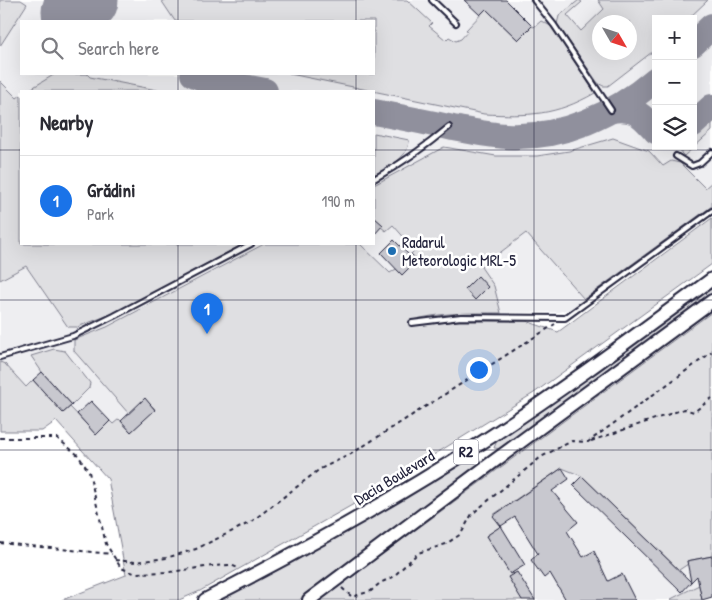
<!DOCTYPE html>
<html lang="en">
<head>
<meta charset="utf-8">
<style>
  body { margin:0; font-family:"Patrick Hand",sans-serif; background:#f2f2f3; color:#2b2b33 }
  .controls { position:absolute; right:15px; top:15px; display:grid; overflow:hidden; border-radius:0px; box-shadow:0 5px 20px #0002 }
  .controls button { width:45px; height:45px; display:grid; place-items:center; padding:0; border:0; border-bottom:1px solid #e1e1e2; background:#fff; color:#2b2b33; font:25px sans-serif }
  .compass { position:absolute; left:592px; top:15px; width:45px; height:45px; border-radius:50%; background:#fff; box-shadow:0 5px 20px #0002; rotate:129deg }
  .you { position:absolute; left:478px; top:369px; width:18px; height:18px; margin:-12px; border:4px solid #fff; border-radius:50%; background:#1a73e8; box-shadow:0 0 0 8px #1a73e833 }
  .badge { display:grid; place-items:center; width:32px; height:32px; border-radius:50%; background:#1a73e8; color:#fff; font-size:16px; font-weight:700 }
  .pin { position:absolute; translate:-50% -41px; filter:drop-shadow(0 1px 2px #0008) }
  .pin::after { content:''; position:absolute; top:26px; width:18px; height:15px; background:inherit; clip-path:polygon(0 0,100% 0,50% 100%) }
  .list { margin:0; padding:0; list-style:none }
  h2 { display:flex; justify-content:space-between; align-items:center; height:65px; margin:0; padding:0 20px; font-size:21px }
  h2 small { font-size:16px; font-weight:400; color:#7c7c81 }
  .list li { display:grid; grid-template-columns:32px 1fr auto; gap:15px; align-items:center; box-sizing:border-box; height:90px; padding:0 20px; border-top:1px solid #e1e1e2 }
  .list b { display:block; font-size:19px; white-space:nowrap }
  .list p { margin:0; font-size:16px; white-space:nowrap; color:#7c7c81 }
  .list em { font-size:16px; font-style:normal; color:#7c7c81 }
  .icon { flex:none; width:28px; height:28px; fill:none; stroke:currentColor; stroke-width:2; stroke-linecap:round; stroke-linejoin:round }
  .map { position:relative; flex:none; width:712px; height:600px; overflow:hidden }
  .search { position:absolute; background:#fff; box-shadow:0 5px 20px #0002; left:20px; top:20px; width:355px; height:55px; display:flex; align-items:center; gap:12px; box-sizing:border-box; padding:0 18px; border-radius:0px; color:#7c7c81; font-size:19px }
  .panel { position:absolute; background:#fff; box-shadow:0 5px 20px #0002; left:20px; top:90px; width:355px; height:155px; border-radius:0px }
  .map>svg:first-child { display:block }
</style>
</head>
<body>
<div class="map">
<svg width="712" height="600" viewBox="0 0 712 600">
  <rect width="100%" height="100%" fill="#fff"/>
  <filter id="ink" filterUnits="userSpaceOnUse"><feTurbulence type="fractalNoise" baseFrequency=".02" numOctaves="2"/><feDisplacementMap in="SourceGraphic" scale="10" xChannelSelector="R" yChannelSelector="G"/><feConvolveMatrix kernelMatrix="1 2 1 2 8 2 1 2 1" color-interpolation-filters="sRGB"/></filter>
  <g filter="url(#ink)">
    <g fill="#eeeef1" fill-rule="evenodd">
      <path d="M 0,0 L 712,0 L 712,206 L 570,309 L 558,312 L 455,313 L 425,316 L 409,321 L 108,479 L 5,364 L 0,362 ZM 656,19 L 693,19 L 693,146 L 656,146 ZM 21,21 L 374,21 L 374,74 L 21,74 ZM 600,22 L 630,22 L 630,52 L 600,52 ZM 21,91 L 374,91 L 374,244 L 21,244 Z"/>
      <path d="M 562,468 L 582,476 L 679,570 L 687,561 L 712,556 L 712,597 L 702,600 L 698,585 L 668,600 L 522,600 L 486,536 L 500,526 L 493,516 Z"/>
    </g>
    <g fill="#dfdfe2" stroke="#80808e" fill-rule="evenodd">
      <path d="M 0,0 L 21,0 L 27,4 L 0,46 Z"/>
      <path d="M 161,0 L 407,0 L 432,23 L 429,26 L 446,40 L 449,37 L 456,41 L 461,39 L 468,31 L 466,30 L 486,9 L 518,40 L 532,26 L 534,27 L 541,21 L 551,26 L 595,93 C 555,116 529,116 484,114 L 295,75 L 289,74 L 374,74 L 374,21 L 175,21 Z"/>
      <path d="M 579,0 L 582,2 L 567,15 L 581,31 L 604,9 L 598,0 L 708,0 L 688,19 L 656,19 L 656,49 L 608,86 L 603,86 L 598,83 L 557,24 L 559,16 ZM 600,22 L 630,22 L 630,52 L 600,52 Z"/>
      <path d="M 55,74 L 87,74 L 90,77 L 162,91 L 27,91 Z"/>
      <path d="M 0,81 L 17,98 L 21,95 L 21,244 L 243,244 L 117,312 L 77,327 L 68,327 L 26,266 L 0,280 Z"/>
      <path d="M 712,122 L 712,131 L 684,156 L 681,153 L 681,149 L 685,146 L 693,146 L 693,138 Z"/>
      <path d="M 374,133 L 409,140 C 409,158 387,168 374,175 Z"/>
      <path d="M 613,138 L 649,151 L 663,166 L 671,161 L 680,163 L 705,188 L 712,182 L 712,206 L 584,299 L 526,233 L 481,267 L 494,286 L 501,313 C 470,313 439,312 409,321 L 411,326 L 459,321 L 526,321 L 558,332 L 712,218 L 712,264 L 534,393 L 354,504 L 200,591 L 179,600 L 62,600 L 126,575 L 108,479 L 56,421 L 42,431 L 0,431 L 0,362 L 5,364 L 26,387 L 33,380 L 63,413 L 70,407 L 96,434 L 110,421 L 113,424 L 119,419 L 131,432 L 155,409 L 145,399 L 129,414 L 74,351 L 74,340 L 107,327 L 264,244 L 360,244 L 390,273 L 396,269 L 402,275 L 417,260 L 411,254 L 415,250 L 393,225 L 386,231 L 381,227 L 376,219 L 374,219 L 374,185 L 444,147 L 496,156 L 537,156 L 569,151 Z"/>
      <path d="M 712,286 L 712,294 L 501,449 L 494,448 L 497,440 L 584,380 Z"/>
      <path d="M 712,312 L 712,556 L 687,561 L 688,564 L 679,570 L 582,476 L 562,468 L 493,515 L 501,526 L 486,536 L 504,564 C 516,569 519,589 522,600 L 320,600 Z"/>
      <path d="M 54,349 L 65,351 L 90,383 L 89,388 L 72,405 L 42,372 L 31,356 Z"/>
      <path d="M 476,454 L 482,463 L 299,600 L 215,600 L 284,566 L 388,508 Z"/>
      <path d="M 699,585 L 702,600 L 672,600 L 671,599 Z"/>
    </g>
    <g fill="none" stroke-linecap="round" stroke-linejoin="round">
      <g stroke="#90909d" stroke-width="26">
        <path d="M 57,0 L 74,12 L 91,21"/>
        <path d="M 693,44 L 712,26"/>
        <path d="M 193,74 L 204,79 L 265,91"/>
        <path d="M 611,110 C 636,107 640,114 656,131"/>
        <path d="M 374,112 C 400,117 426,122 453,128 C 470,131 488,135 506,136 C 562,139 614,115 656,79"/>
        <path d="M 693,124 L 712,107"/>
      </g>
      <path stroke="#90909d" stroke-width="65" d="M 74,12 L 86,0"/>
    </g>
    <g fill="#c8c8cf" stroke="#22223b">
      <path d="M 464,0 L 506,0 L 532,26 L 518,40 L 486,9 L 480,15 Z"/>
      <path d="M 374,217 L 383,225 L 374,235 Z"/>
      <path d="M 394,240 L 410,256 L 411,254 L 417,260 L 402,275 L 381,253 Z"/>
      <path d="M 478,276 L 488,287 L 475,300 L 465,289 Z"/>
      <path d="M 42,372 L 72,405 L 63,413 L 33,380 Z"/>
      <path d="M 145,398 L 155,410 L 131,432 L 121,421 Z"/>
      <path d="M 91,401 L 110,421 L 96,435 L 77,414 Z"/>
      <path d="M 562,468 L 569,479 L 552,491 L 578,522 L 567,531 L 583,557 L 594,551 L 608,581 L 622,574 L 635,600 L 566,600 L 550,573 L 544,578 L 531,560 L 538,554 L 515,517 L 501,526 L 493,516 Z"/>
      <path d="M 582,476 L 691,582 L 682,592 L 573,485 Z"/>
      <path d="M 501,526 L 525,565 L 510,574 L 486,536 Z"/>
      <path d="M 712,556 L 712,597 L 702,600 L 697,576 L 691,582 L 687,561 Z"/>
      <path d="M 517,572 L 535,600 L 522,600 L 508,577 Z"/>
    </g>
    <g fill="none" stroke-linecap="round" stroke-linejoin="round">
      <defs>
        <g id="service">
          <path d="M 432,0 L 456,23"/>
          <path d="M 534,0 L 554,25 L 611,110"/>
          <path d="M 676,156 L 692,166 L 700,163 L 712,152"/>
          <path d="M 374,179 C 401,164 425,147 449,127"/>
          <path d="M 412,323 L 461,317 L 565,318 L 712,211"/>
          <path d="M 0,357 L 73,336 L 114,316 L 251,244"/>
        </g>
        <g id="primary">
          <path d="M 205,600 C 299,552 392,501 481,443 C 560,392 636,335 712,279"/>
          <path d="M 309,600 L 493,462 L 712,301"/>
        </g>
      </defs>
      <use href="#service" stroke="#22223b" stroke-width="8"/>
      <use href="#primary" stroke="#22223b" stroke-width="16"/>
      <g stroke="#22223b" stroke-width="2" stroke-dasharray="4 4" stroke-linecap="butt">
        <path d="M 0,438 L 57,438 L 78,455 L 89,472 L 106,544 L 121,568 L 134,573 L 170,572 L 212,566 L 231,565 L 240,569"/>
        <path d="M 591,441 L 684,409 L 694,412 L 712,398"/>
        <path d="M 0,543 L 112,554"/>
        <path d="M 115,560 L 135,562 L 166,558 L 196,549 L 251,522 L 320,469 L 351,454 L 555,324"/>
        <path d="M 342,588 L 352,597 L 371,591 L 380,583 L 393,577 L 418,553 L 446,544 L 461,534 L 472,514 L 541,457 L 572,441 L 588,442 L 712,352"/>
      </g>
      <use href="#service" stroke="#fff" stroke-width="4"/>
      <use href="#primary" stroke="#fff" stroke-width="12"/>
    </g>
  </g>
  <path fill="none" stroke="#22223b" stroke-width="1" stroke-opacity="0.55" d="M 178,0 L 178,21M 356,0 L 356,21M 534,0 L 534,600M 178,74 L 178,91M 356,74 L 356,91M 0,150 L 21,150M 374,150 L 712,150M 178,244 L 178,600M 356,244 L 356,600M 0,300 L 712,300M 0,450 L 712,450"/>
  <circle fill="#1f6fb2" stroke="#fff" stroke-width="2" cx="392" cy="251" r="5"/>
  <g text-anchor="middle" stroke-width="5" stroke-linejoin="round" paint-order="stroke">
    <rect fill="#fff" stroke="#646476" stroke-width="1" x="453.5" y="439.5" width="25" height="25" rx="4"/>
    <g font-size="15" font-weight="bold" fill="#22223b">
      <text x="466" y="457">R2</text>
    </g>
    <g font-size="16" fill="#22223b" stroke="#fff" text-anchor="start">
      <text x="402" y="248">Radarul<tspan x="402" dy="18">Meteorologic MRL-5</tspan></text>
    </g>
    <g font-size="16" fill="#22223b" stroke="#fff">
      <text transform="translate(394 477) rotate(-31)" y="6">Dacia Boulevard</text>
    </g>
  </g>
</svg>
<div class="controls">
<button>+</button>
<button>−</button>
<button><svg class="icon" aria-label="layers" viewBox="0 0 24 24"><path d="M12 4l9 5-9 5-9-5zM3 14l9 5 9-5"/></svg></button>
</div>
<svg class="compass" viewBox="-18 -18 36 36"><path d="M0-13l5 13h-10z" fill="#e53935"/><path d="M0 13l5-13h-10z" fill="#7c7c81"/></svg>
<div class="you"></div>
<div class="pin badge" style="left:207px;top:334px">1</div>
<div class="search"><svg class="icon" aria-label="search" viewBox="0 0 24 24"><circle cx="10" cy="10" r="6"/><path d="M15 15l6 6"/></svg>Search here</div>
<section class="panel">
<h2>Nearby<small></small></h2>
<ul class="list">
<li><span class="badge">1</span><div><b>Grădini</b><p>Park</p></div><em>190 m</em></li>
</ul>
</section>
</div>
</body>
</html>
